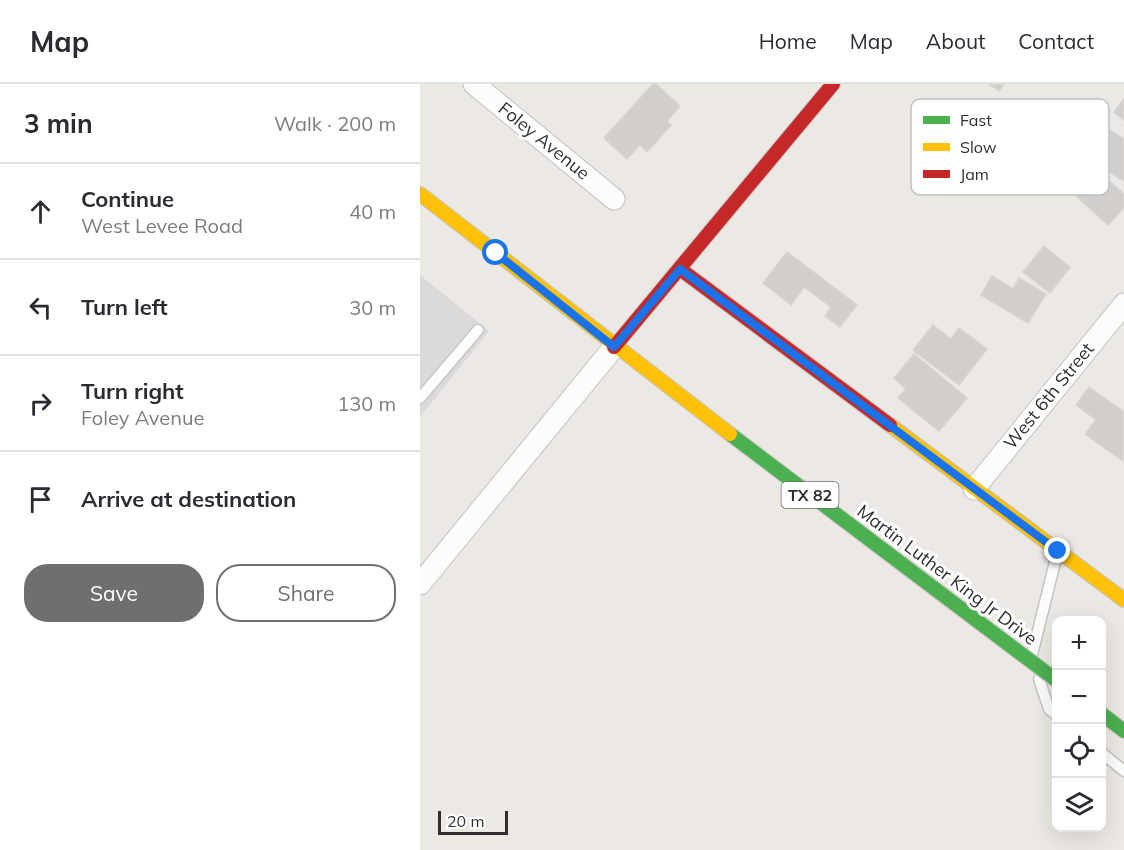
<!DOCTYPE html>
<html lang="en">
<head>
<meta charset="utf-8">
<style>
  body { margin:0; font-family:Mulish,sans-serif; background:#f7f7f7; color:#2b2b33 }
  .controls { position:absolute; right:18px; bottom:18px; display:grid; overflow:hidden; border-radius:12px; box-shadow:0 6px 24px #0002 }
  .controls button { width:54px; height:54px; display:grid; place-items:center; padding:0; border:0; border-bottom:2px solid #e1e1e2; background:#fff; color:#2b2b33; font:30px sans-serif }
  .scale { position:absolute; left:18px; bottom:15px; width:70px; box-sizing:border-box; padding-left:6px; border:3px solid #2e2e2e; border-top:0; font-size:16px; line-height:21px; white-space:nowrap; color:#2e2e2e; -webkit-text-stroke:4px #fff; paint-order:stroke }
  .stop { position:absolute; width:18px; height:18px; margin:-14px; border:4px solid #1a73e8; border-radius:50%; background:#fff }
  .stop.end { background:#1a73e8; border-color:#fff; box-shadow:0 2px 6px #0008 }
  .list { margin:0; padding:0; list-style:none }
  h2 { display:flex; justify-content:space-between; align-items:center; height:78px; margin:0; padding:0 24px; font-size:26px }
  h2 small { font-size:20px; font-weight:400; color:#7c7c81 }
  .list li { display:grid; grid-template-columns:39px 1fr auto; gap:18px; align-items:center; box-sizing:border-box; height:96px; padding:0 24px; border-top:2px solid #e1e1e2 }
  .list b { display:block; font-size:22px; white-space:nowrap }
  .list p { margin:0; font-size:20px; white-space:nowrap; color:#7c7c81 }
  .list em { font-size:20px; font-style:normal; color:#7c7c81 }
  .actions { display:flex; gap:12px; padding:18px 24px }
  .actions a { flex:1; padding:14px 0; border:2px solid #706f6e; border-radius:24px; text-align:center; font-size:21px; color:#706f6e }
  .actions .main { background:#706f6e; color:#fff }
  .icon { flex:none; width:33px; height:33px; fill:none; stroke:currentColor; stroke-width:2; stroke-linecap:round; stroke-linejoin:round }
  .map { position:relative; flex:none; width:704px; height:766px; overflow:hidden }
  header { display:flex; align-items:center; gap:36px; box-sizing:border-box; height:84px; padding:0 30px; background:#fff; border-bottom:2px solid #e1e1e2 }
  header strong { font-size:28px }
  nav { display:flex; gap:33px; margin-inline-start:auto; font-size:21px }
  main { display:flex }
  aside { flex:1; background:#fff }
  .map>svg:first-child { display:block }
</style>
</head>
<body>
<header>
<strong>Map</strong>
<nav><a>Home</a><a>Map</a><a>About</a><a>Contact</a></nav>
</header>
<main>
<aside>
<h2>3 min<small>Walk · 200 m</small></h2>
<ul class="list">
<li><svg class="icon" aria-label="ahead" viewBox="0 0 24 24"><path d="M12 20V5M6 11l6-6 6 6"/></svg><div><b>Continue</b><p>West Levee Road</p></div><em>40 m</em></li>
<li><svg class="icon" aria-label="left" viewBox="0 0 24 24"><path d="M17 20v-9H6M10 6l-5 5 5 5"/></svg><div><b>Turn left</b></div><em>30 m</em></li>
<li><svg class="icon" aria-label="right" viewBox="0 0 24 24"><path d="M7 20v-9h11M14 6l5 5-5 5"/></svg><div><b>Turn right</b><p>Foley Avenue</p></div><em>130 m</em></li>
<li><svg class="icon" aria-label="arrive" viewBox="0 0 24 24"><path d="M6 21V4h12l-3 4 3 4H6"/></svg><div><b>Arrive at destination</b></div></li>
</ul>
<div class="actions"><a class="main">Save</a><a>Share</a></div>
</aside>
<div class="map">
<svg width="704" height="766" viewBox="0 0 704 766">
  <rect width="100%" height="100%" fill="#ece8e4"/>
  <path fill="#dcd9db" d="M 0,191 L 69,247 L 0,333 Z"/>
  <g fill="#d1cecb" stroke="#d7d4d0" stroke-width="1.5">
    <path d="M 233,0 L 236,0 L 260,22 L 247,37 L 251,41 L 227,68 L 220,61 L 207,75 L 184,54 Z"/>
    <path d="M 569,0 L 584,0 L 579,7 Z"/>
    <path d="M 704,15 L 704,36 L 694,28 Z"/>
    <path d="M 688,45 L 704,55 L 704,97 L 669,75 Z"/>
    <path d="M 652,63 L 704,110 L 704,124 L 688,141 L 630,88 Z"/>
    <path d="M 624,162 L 650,183 L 630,209 L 603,188 Z"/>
    <path d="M 367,168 L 437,221 L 420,243 L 405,232 L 411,223 L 384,203 L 371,221 L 343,199 Z"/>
    <path d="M 572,192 L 593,205 L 599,194 L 626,210 L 608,239 L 561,211 Z"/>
    <path d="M 513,241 L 531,255 L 539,244 L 567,265 L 539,301 L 493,266 Z"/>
    <path d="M 494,270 L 547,314 L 519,347 L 478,314 L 486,305 L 474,294 Z"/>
    <path d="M 669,303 L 704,328 L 703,377 L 665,350 L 676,336 L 656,321 Z"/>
  </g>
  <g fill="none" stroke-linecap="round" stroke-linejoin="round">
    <defs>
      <g id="lane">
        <path d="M 0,314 L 58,246"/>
        <path d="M 612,571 L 637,470"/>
        <path d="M 619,595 L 629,625 L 636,631"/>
        <path d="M 682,669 L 704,687"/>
      </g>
      <g id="street">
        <path d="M 54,0 L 194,115"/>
        <path d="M 554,405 L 704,220"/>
        <path d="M 0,500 L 194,263"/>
      </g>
      <g id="fast">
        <path d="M 310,350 L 515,505"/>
        <path d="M 682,630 L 704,647"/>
      </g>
      <g id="slow">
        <path d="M 0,110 L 310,350"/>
        <path d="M 470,341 L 704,516"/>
      </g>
      <g id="jam">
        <path d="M 260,185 L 470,341"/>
        <path d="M 194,263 L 413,0"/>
      </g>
    </defs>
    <use href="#lane" stroke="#c5c4c5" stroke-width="13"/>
    <use href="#street" stroke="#c5c4c5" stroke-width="23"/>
    <use href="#fast" stroke="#c5c4c5" stroke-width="16"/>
    <use href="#slow" stroke="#c5c4c5" stroke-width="16"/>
    <use href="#jam" stroke="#c5c4c5" stroke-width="16"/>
    <use href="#lane" stroke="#fcfcfb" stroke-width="10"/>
    <use href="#street" stroke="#fcfcfb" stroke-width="21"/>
    <use href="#fast" stroke="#4caf50" stroke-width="14"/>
    <use href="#slow" stroke="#ffc107" stroke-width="14"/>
    <use href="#jam" stroke="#c62828" stroke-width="14"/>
    <defs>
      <path id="fast-bridge" d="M 515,505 L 636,596"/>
    </defs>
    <use href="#fast-bridge" stroke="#c6c5c4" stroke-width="16" stroke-linecap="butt"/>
    <use href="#fast-bridge" stroke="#4caf50" stroke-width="14"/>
  </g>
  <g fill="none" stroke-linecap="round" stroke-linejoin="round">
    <path stroke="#1a73e8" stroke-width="8" d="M 76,169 L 194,263 L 260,185 L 638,467"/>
  </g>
  <g text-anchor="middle" stroke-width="6" stroke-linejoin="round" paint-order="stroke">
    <rect fill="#fff" stroke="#6d6d6d" stroke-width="1.5" x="361.5" y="398" width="57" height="26" rx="4.5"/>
    <g font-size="16" font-weight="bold" fill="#2e2e2e">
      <text x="390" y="417">TX 82</text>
    </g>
    <g font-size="18" fill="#2e2e2e" stroke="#fff">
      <text transform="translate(124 57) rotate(39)" y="6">Foley Avenue</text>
      <text transform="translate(629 312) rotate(-51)" y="6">West 6th Street</text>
      <text transform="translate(527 491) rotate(37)" y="6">Martin Luther King Jr Drive</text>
    </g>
  </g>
  <rect x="491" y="15" width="198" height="96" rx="9" fill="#fff" stroke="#c0c0c0" stroke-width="1.5"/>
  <rect x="503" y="32" width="27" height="8" fill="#4caf50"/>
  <rect x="503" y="59" width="27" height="8" fill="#ffc107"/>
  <rect x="503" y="86" width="27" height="8" fill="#c62828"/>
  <g font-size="16" fill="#2e2e2e">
    <text x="540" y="42">Fast</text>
    <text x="540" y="69">Slow</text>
    <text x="540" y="96">Jam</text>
  </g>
</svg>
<div class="controls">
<button>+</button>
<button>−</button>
<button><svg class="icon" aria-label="locate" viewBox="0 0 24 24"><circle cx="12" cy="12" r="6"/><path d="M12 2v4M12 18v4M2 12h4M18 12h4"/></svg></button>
<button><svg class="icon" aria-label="layers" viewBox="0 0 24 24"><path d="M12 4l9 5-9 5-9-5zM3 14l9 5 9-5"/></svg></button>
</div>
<div class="scale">20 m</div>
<div class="stop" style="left:76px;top:169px"></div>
<div class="stop end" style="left:638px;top:467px"></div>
</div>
</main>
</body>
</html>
